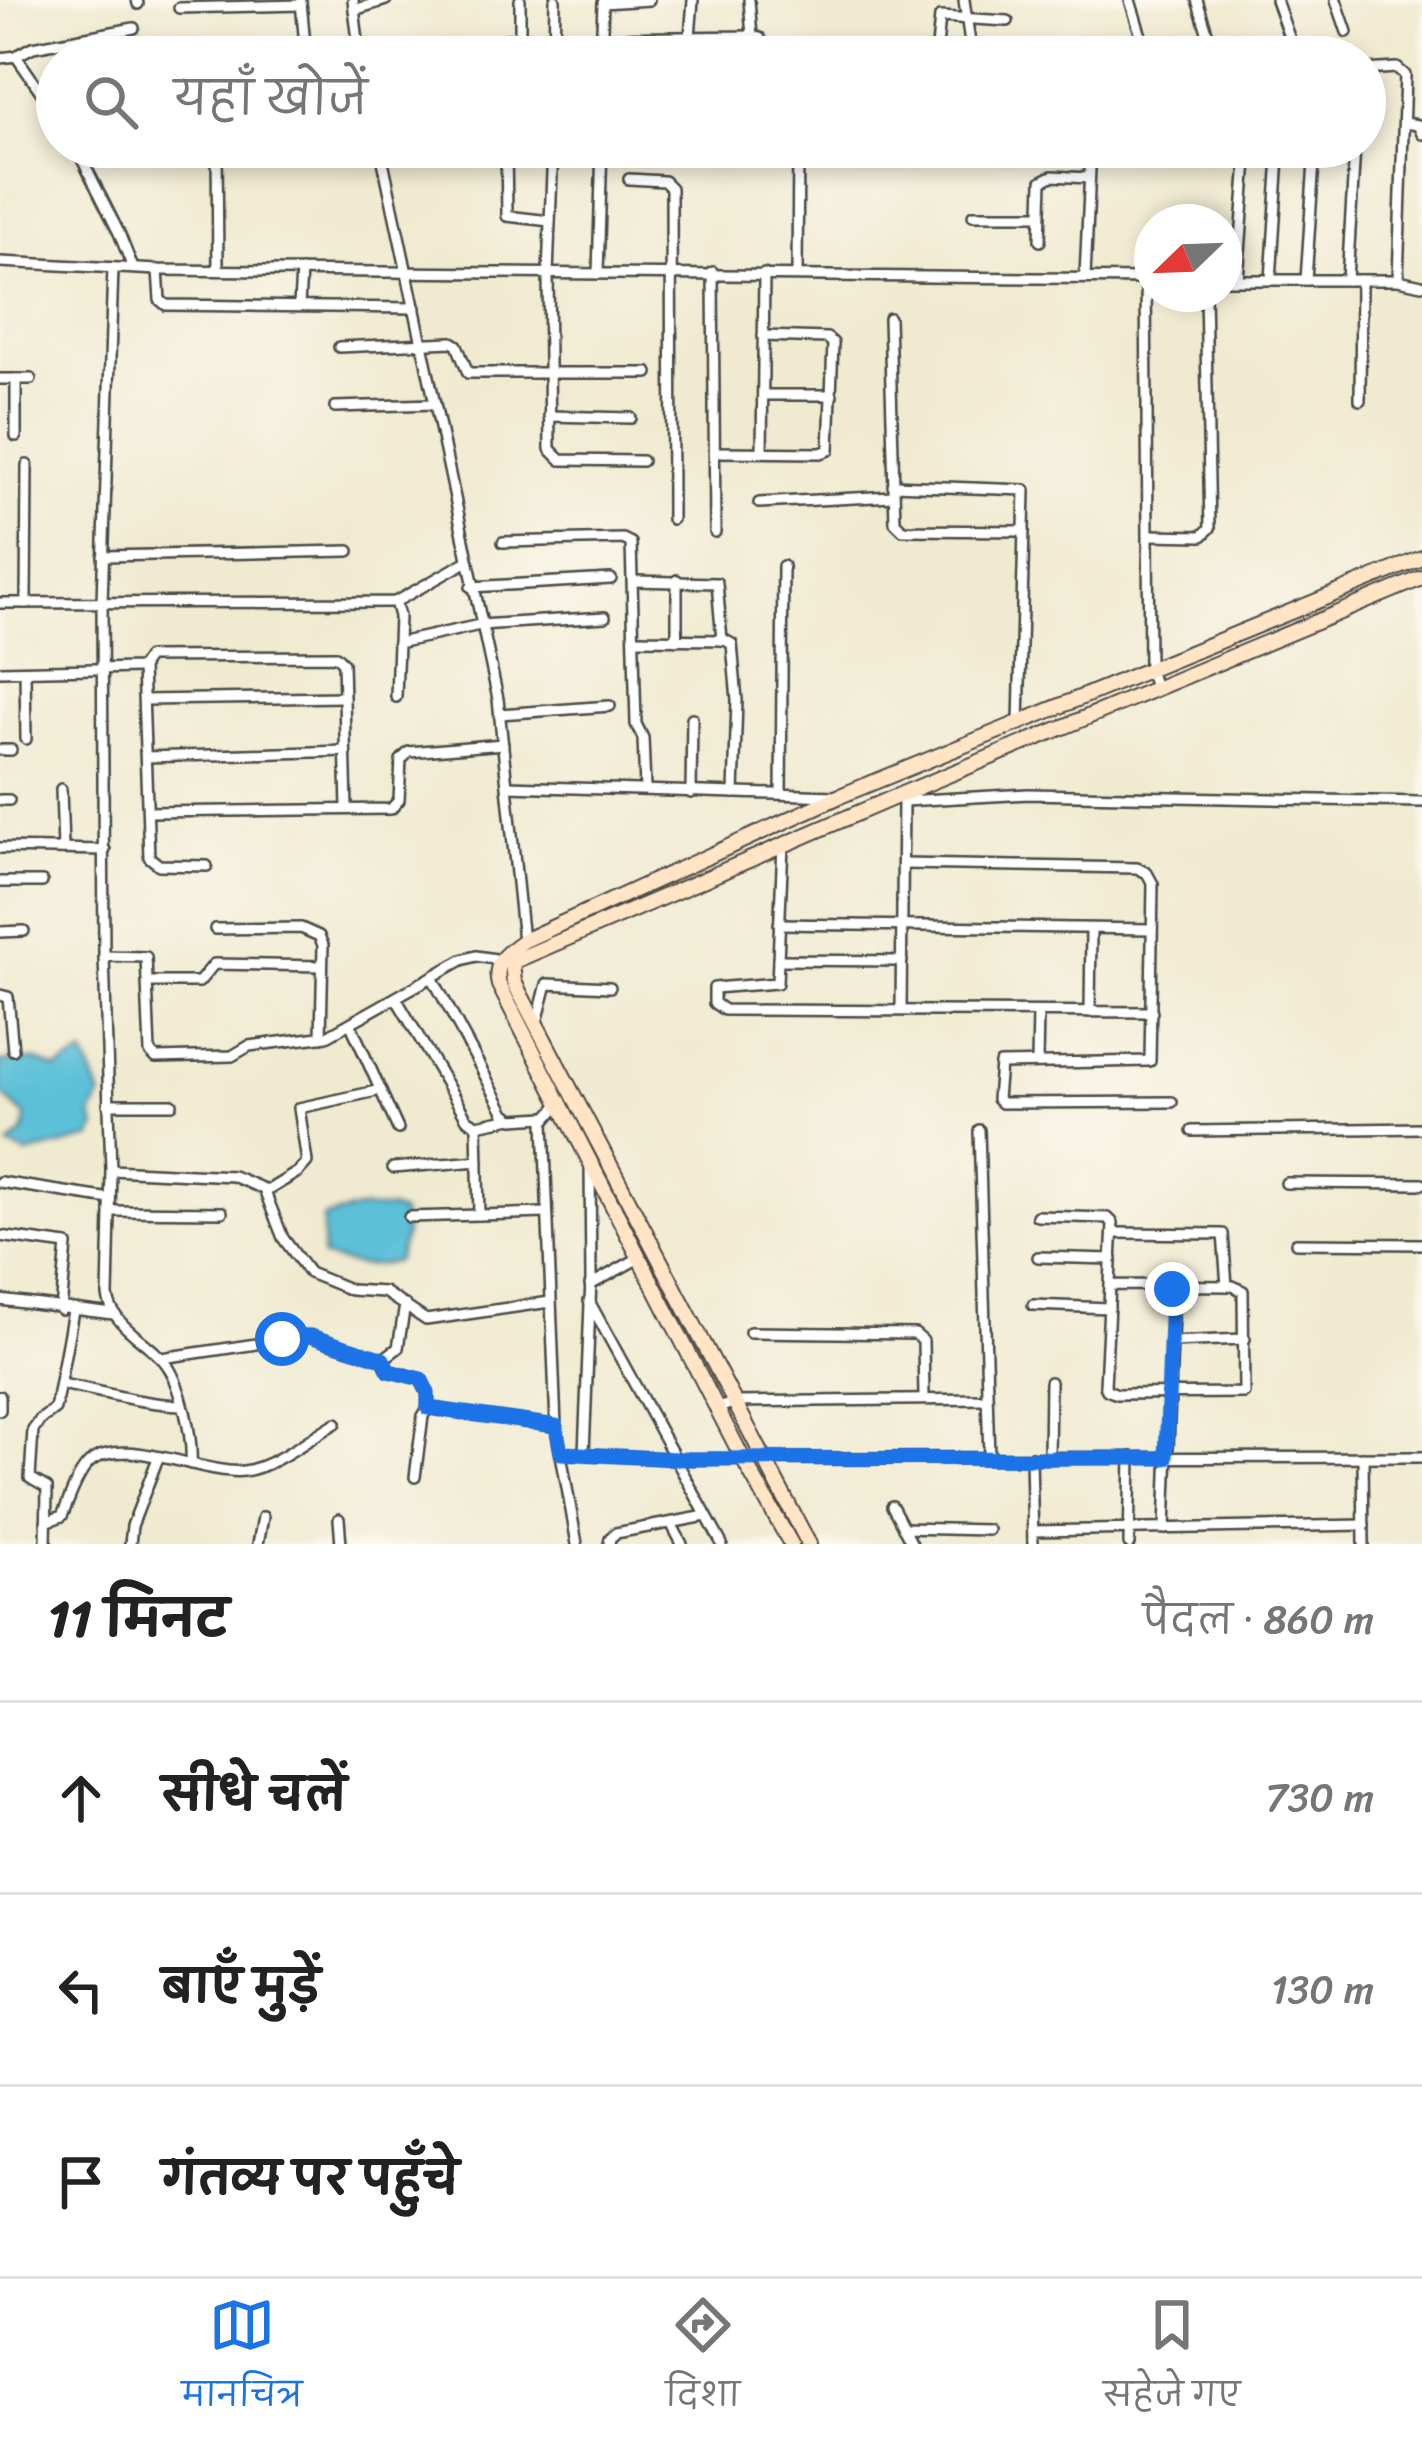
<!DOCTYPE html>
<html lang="hi">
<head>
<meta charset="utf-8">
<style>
  body { margin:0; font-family:Sriracha,"Playpen Sans Deva",sans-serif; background:#f2f2f2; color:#222 }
  .compass { position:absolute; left:1134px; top:204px; width:108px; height:108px; border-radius:50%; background:#fff; box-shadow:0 6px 18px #0003; rotate:247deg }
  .stop { position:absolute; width:36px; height:36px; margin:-27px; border:9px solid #1a73e8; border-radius:50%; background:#fff }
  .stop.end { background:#1a73e8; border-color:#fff; box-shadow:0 3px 12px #0008 }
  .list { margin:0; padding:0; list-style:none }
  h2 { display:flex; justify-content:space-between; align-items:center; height:156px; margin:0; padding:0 48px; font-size:51px }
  h2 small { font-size:39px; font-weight:400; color:#767676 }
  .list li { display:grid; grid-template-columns:78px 1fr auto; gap:36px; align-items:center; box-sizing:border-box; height:192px; padding:0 48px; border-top:3px solid #e0e0e0 }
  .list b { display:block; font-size:45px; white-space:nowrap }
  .list em { font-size:39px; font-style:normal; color:#767676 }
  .icon { flex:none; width:66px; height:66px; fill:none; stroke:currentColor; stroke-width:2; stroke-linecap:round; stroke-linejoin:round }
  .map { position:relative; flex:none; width:1422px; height:1544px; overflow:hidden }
  .search { position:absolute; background:#fff; box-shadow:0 6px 18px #0003; left:36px; right:36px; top:36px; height:132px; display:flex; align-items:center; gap:30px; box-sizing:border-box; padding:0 42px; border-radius:66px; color:#767676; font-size:45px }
  .sheet { height:732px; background:#fff }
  nav { display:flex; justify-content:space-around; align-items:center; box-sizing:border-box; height:168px; border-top:3px solid #e0e0e0; background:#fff; font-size:33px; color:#767676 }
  nav a { display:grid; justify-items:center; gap:6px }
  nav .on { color:#1a73e8 }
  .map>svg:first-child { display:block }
</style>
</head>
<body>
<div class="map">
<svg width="1422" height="1544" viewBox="0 0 1422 1544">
  <rect width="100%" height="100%" fill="#fbf7ec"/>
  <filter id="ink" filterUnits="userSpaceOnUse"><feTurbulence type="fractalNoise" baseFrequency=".00833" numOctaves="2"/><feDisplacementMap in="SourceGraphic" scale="24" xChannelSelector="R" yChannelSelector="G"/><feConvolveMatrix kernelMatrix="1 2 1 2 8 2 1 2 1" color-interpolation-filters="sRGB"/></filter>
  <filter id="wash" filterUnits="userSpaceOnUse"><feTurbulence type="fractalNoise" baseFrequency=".004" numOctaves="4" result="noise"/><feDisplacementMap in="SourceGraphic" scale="48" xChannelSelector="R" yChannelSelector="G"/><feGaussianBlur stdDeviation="2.7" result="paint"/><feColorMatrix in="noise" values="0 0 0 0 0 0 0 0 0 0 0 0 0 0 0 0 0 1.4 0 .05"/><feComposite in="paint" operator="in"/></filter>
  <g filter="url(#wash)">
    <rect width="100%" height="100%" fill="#f0ead0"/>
    <g fill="#5bc0d8" stroke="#437682" stroke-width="3">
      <path d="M 84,1055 L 101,1096 L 92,1117 L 96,1127 L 92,1138 L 27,1154 L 9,1146 L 24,1131 L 26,1116 L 0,1093 L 0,1062 L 35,1060 L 57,1069 Z"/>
      <path d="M 358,1209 L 391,1209 L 401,1213 L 405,1235 L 396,1261 C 368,1269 350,1265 322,1257 L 323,1218 Z"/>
    </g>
  </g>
  <g filter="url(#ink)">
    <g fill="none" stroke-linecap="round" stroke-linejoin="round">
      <defs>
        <g id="minor">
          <path d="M 137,0 L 138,4"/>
          <path d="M 353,0 L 360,57"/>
          <path d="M 749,0 L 752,36"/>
          <path d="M 964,0 L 972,57"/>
          <path d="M 1130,0 L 1141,36 L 1143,57"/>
          <path d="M 1197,0 L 1215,57"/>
          <path d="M 1276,0 L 1296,57"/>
          <path d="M 1336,0 L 1347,32"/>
          <path d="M 301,2 L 306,56"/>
          <path d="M 179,8 L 301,5"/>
          <path d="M 354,10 L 386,0"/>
          <path d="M 690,37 L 693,0"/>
          <path d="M 520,38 L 520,0"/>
          <path d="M 601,38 L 752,36 L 760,38 L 763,57"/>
          <path d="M 16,56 L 57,115"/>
          <path d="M 263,57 L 360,54"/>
          <path d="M 505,57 L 508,39 L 554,37"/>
          <path d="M 554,57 L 555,0"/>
          <path d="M 601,57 L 603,3 L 649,0"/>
          <path d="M 936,57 L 940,17 L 1008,21"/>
          <path d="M 1101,57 L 1106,53 L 1143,57"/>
          <path d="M 0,58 L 16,56 L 33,47 L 134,28"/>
          <path d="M 1365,70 L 1397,68 L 1405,75 L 1398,280"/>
          <path d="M 1404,123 L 1418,125 L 1422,134"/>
          <path d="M 76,147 L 119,233 L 133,268"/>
          <path d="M 217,147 L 218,269"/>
          <path d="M 380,147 L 498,699 L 523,941"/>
          <path d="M 506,147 L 507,216 L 550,221"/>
          <path d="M 553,147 L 548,274 L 550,449 L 561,460 L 642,461"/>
          <path d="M 1028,147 L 1091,154"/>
          <path d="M 1248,154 L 1279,156 L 1271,280"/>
          <path d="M 629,179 L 664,181 L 671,188 L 672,519"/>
          <path d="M 973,215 L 1040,215"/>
          <path d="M 1040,241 L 1042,181 L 1052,176 L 1089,178"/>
          <path d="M 0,262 L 158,270 L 1152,279"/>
          <path d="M 113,268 L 102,602 L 104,956 L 111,1170 L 108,1296 C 113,1327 145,1339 164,1361 C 181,1381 193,1438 191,1464"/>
          <path d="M 158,270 L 160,300 L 166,305 L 415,308"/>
          <path d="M 713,272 L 715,532"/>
          <path d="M 598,273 L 602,147"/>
          <path d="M 797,274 L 798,147"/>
          <path d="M 1085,277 L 1091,147"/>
          <path d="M 1146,278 L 1149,669 L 1155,688"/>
          <path d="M 1238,279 L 1248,147"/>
          <path d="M 1224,280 L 1398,280 L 1422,285"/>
          <path d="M 1306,280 L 1315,147"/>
          <path d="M 1347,280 L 1355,147"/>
          <path d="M 299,306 L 301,271"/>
          <path d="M 889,318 L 895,522 L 903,530 L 1024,531"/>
          <path d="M 339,347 L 452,342 L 457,345 L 468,373 L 648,373"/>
          <path d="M 0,379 L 31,379"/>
          <path d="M 16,379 L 16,436"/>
          <path d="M 763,395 L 832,395"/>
          <path d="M 1360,400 L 1361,280"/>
          <path d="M 335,407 L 435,404"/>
          <path d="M 549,416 L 631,418"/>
          <path d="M 715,452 L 821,453 L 829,450 L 833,343 L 827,338 L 763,336"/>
          <path d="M 762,452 L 764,274"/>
          <path d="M 893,485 L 1025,490 L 1019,723"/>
          <path d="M 759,503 L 893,496"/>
          <path d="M 1149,535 L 1202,536 L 1210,528 L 1205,294"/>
          <path d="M 503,542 L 623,539 L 631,543 L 636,724 L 643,738 L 645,788"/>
          <path d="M 103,556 L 349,551"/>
          <path d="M 634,581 L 717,583 L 722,640"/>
          <path d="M 471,587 L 611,579"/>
          <path d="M 395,602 L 399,616 L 396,697"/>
          <path d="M 0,603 L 395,602 L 466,562"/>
          <path d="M 26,603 L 27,465"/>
          <path d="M 635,639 L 725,640 L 732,644 L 737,700 L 734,793"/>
          <path d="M 677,640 L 677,580"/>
          <path d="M 398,643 L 480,625 L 605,617"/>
          <path d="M 142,667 L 149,857 L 159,865 L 207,866"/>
          <path d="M 0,671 L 140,668 L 148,657 L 336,656 L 343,663 L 347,808"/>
          <path d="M 25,671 L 26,739"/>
          <path d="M 144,700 L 344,697"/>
          <path d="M 500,714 L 610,706"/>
          <path d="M 0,750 L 11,750"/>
          <path d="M 146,757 L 345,751"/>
          <path d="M 508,786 L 835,796"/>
          <path d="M 61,789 L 63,849"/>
          <path d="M 691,793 L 692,718"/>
          <path d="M 781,793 L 783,566"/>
          <path d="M 0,800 L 9,800"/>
          <path d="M 904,801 L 1028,794 L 1422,802"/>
          <path d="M 148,812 L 391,809 L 399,800 L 401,760 L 409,752 L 503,744"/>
          <path d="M 783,845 L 777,983 L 714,988 L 714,1003 L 724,1010 L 1152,1012"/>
          <path d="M 0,848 L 105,850"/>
          <path d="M 904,864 L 1137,868 L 1147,873 L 1153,884 L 1150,1061 L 1000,1064 L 997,1099 L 1001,1103 L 1172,1102"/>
          <path d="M 0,882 L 42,882"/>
          <path d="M 779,924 L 1152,929"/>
          <path d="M 215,929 L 301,928 L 319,936 L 323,945 L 321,1037"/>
          <path d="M 0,932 L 24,931"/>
          <path d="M 104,956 L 146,957 L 150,1052 L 156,1058 L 232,1056 L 249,1046 L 327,1036 L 462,960 L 476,956 L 502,960"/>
          <path d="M 778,960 L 902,961"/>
          <path d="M 432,977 L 505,1113 L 513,1119 L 545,1117"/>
          <path d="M 148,982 L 199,982 L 214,964 L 322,966"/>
          <path d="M 0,995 L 8,997 L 13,1050"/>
          <path d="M 396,998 L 467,1119 L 477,1125 L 512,1118"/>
          <path d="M 901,1010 L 903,800"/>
          <path d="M 1090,1012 L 1091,929"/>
          <path d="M 351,1025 L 398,1129"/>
          <path d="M 536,1026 L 547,984 L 610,987"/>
          <path d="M 1037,1063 L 1038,1012"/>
          <path d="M 381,1090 L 299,1108 L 307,1162 L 298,1172 L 265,1192 L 283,1238 L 309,1273 L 351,1290 L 384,1292 L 426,1320 L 550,1302"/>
          <path d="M 108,1104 L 172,1104"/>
          <path d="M 559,1104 L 544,1122 L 556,1426 L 577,1544"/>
          <path d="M 477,1125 L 479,1215"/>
          <path d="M 979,1130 L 989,1457"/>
          <path d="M 1192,1131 L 1422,1128"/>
          <path d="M 393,1168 L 478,1161"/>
          <path d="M 111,1170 L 233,1176 L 266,1190"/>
          <path d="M 0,1182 L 110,1199"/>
          <path d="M 1286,1183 L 1422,1184"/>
          <path d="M 110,1211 L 222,1212"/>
          <path d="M 1037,1216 L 1108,1218 L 1113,1223 L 1105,1386 L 1107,1390 L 1117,1394 L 1244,1393 L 1243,1291 L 1233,1286 L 1111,1285"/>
          <path d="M 409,1217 L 546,1213"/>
          <path d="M 1114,1233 L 1223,1234 L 1227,1286"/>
          <path d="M 0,1236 L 67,1245 L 61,1310"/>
          <path d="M 1296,1243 L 1422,1244"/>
          <path d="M 1038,1257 L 1112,1259"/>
          <path d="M 590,1285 L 639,1258"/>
          <path d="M 0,1300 L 113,1314"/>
          <path d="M 589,1301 L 722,1544"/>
          <path d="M 1033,1305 L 1109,1308"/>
          <path d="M 750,1332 L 915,1334 L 923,1341 L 924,1398"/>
          <path d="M 1171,1342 L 1245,1339"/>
          <path d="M 162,1358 L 310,1336 L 383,1359 L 389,1371 L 421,1379 L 428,1393 L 428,1408"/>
          <path d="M 383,1359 L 398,1348 L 405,1305"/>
          <path d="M 61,1384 C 101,1391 140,1404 181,1405"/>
          <path d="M 0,1396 L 0,1410"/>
          <path d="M 717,1409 L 734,1402 L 985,1399"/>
          <path d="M 561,1453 L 677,1459 L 1422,1457"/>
          <path d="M 584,1453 L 591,1279 L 590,1165"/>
          <path d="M 1031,1457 L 1033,1544"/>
          <path d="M 1049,1457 L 1050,1382"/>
          <path d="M 1363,1457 L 1364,1544"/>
          <path d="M 415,1477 L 423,1416 L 428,1408 L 556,1426"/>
          <path d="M 892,1506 L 912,1544"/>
          <path d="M 339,1519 L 341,1544"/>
          <path d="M 46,1522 L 62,1516 C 70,1499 75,1479 87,1465 C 117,1431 204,1476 244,1471 C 275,1467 309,1438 336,1423"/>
          <path d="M 671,1523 L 682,1544"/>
          <path d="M 903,1528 L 988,1530"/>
          <path d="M 1165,1529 L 1174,1287"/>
          <path d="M 1033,1531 L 1364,1525"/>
          <path d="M 46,1544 L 47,1488 L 30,1478 L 33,1430 L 40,1420 L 55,1409 L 73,1311"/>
          <path d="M 130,1544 L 132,1526 L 158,1458"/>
          <path d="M 258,1544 L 263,1517"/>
          <path d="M 609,1544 L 610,1538 L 616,1533 L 706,1516"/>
          <path d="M 1129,1544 L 1131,1457"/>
        </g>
        <g id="secondary">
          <path d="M 791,1544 L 743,1459 L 499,985 C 493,962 506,953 523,941 L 840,796 L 1422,558"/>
          <path d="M 809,1544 L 514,982 L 512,962 L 902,794 L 1422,578"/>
        </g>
      </defs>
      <use href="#minor" stroke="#494844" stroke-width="14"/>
      <use href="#secondary" stroke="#494844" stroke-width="18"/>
      <use href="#minor" stroke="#fff" stroke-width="9"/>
      <use href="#secondary" stroke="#ffe4c6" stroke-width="14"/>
    </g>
  </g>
  <g fill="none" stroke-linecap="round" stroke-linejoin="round" filter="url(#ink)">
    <path stroke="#1a73e8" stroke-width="15" d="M 282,1339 L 310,1336 L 383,1359 L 389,1371 L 421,1379 L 428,1393 L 428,1408 L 556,1426 L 561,1453 L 677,1459 L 1166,1458 L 1172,1289"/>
  </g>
</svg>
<svg class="compass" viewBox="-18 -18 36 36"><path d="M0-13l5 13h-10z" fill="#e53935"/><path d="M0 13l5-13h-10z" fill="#767676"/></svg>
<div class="stop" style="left:282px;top:1339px"></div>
<div class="stop end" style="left:1172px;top:1289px"></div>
<div class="search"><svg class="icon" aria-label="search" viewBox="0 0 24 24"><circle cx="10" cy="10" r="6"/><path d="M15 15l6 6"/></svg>यहाँ खोजें</div>
</div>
<section class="sheet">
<h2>11 मिनट<small>पैदल · 860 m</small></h2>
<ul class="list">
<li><svg class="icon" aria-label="ahead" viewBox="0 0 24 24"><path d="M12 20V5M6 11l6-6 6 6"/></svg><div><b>सीधे चलें</b></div><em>730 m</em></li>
<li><svg class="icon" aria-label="left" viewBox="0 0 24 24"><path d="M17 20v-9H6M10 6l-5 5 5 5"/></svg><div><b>बाएँ मुड़ें</b></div><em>130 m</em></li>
<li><svg class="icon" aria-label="arrive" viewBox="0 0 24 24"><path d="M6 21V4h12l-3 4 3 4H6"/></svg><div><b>गंतव्य पर पहुँचे</b></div></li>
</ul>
</section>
<nav>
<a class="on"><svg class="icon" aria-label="map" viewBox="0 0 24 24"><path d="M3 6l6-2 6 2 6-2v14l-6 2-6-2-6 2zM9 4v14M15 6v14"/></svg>मानचित्र</a>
<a><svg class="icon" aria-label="directions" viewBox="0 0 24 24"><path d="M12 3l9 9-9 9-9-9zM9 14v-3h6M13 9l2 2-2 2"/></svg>दिशा</a>
<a><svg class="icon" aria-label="saved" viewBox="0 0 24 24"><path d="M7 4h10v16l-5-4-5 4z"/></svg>सहेजे गए</a>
</nav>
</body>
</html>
